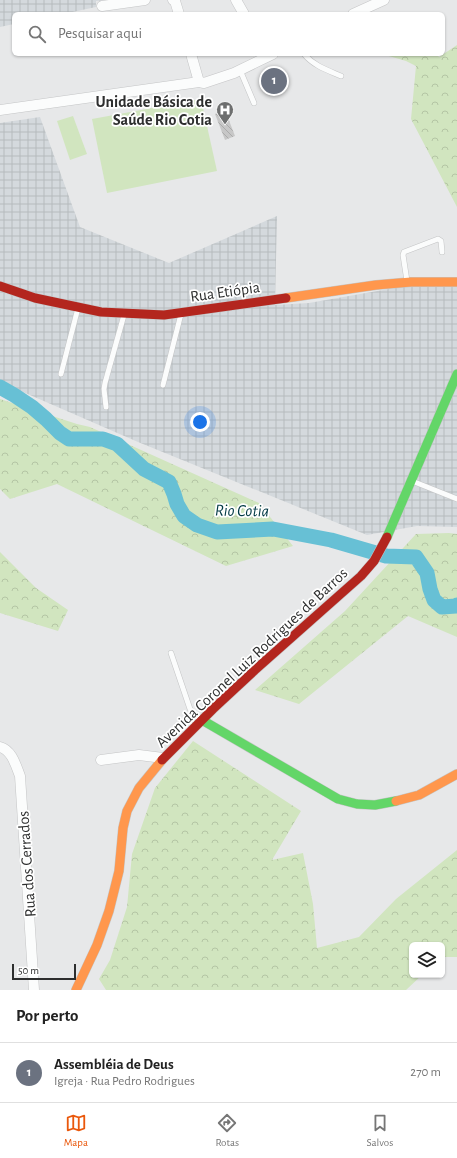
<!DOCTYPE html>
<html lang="pt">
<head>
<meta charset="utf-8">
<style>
  body { margin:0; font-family:"Alegreya Sans",sans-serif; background:#f6f6f6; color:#222 }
  .controls { position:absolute; right:12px; bottom:12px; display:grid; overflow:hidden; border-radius:6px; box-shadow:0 1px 3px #0004 }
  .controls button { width:36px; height:36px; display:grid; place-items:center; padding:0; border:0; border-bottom:1px solid #e0e0e0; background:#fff; color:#222; font:20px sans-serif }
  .scale { position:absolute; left:12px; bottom:10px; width:64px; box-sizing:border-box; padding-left:4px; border:2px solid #2d2e2e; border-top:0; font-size:11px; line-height:14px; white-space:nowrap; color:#2d2e2e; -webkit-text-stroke:3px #fff; paint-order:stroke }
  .you { position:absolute; left:200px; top:422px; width:14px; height:14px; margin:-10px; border:3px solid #fff; border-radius:50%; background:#1a73e8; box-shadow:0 0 0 6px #1a73e833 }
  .badge { display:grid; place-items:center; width:26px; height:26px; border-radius:50%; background:#ea580c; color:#fff; font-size:13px; font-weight:700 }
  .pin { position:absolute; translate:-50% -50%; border:2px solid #fff; box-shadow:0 1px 4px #0006 }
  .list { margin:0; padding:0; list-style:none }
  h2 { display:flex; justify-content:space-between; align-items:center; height:52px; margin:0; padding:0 16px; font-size:17px }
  h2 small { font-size:13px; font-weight:400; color:#767676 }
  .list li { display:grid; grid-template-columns:26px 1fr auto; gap:12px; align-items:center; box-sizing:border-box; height:60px; padding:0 16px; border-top:1px solid #e0e0e0 }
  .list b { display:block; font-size:15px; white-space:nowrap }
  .list p { margin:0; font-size:13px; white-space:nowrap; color:#767676 }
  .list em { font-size:13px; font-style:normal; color:#767676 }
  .icon { flex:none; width:22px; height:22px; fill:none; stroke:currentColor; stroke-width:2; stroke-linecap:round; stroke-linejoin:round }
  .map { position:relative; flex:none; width:457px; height:990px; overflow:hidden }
  .search { position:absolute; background:#fff; box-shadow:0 1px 3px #0004; left:12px; right:12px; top:12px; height:44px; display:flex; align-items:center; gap:10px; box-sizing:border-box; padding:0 14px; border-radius:6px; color:#767676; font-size:15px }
  .sheet { height:112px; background:#fff }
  nav { display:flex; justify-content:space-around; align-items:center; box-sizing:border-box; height:56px; border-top:1px solid #e0e0e0; background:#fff; font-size:11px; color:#767676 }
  nav a { display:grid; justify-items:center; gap:2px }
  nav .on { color:#ea580c }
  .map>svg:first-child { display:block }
</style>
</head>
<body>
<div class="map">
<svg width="457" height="990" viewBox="0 0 457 990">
  <defs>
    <pattern id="industrial-grid" width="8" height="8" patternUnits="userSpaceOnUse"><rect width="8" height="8" fill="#d4d9dd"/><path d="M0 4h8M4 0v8" fill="none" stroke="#b6bbbe"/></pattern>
    <pattern id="forest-crowns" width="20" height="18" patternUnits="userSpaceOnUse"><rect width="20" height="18" fill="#d1e5bf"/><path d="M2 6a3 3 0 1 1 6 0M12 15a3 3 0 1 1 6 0" fill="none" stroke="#b4c5a4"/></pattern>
    <pattern id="building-back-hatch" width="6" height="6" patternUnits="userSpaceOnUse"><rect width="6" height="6" fill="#c7c7c7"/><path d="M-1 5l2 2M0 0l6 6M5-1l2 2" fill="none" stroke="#ababab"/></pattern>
  </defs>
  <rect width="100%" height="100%" fill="#e7e8e9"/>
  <g fill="url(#industrial-grid)">
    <path d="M 0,0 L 107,0 L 96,1 L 96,7 L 63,14 L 14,14 L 14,24 L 0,27 Z"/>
    <path d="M 40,117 L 80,227 L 169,263 L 277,216 L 275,305 L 309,303 L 457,277 L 457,527 L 417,526 L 367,535 L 138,442 L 0,382 L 0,123 Z"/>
  </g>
  <g fill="url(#forest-crowns)">
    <path d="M 457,45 L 457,207 L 411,119 L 416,66 L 406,61 L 382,54 L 437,54 L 439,57 Z"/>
    <path d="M 0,399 L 77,424 L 90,427 L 259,503 L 293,546 L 226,566 L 57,484 L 10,499 L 0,489 Z"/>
    <path d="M 449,533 L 457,534 L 457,637 L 408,616 L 299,704 L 255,690 L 345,611 L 416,534 Z"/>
    <path d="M 0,552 L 36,588 L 68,610 L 58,631 L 0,613 Z"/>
    <path d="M 193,741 L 301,811 L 272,860 L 303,853 L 313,904 L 317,948 L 359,937 L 396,899 L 457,850 L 457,957 L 442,957 L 442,945 L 412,945 L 412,975 L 422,975 L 406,990 L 106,990 L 99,979 L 110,960 L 127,907 L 132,854 L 155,788 Z"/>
  </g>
  <g fill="#d1e5bf">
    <path d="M 201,99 L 217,171 L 107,193 L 92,119 Z"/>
    <path d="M 73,116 L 87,154 L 70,160 L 57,121 Z"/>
  </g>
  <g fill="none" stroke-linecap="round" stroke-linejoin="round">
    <path stroke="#67c0d5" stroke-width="15" d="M 0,387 L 14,395 L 32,407 L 46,419 L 60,433 L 69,439 L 103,439 L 117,444 L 144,469 L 169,482 L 174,494 L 177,504 L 184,516 L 197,525 L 217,532 L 273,529 L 331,540 L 386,556 L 416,557 L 427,573 L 430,589 L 434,600 L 442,607 L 456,606 L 457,605"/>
  </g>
  <g fill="url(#building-back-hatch)">
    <path d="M 273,71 L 282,88 L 274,92 L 266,74 Z"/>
    <path d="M 225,110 L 235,136 L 225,140 L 215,114 Z"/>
  </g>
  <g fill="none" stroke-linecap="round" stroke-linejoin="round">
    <defs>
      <g id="lane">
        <path d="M 304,54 C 314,66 327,70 341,76"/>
        <path d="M 240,70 L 254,103"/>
        <path d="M 407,281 L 403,255 L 404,252 L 438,239 L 441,241 L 442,252"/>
        <path d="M 61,374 L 78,308"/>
        <path d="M 163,385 L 181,314"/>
        <path d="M 106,407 L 104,389 L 105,383 L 124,315"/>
        <path d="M 412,481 L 457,499"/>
        <path d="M 171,653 L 190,709 L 193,713 L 201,720"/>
      </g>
      <g id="street">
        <path d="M 173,0 L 175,1 L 179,14"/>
        <path d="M 236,0 L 244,14"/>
        <path d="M 102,6 L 145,0"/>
        <path d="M 353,14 L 384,0"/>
        <path d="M 191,54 L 199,82"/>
        <path d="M 0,110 L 199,82 L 204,83 L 234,73 L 273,54"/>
        <path d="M 0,747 C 12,750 16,766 20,776 L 34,990"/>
        <path d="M 101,760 L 139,755 L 163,758"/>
      </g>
      <g id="fast">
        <path d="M 387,537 L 457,374"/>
        <path d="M 202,720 L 338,799 L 357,804 L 375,805 L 396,801"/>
      </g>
      <g id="slow">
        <path d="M 286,298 L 376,285 L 411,282 L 457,282"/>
        <path d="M 396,801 L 419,795 L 457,774"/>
        <path d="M 76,990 L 97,945 L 109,911 L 119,871 L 123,828 L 127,811 L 139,788 L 162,760"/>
      </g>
      <g id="jam">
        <path d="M 0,286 L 35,298 L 101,312 L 164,315 L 286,298"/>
        <path d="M 162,760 L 213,709 L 255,670 L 361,576 L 374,561 L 387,537"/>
      </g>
    </defs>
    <use href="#lane" stroke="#c4c5c6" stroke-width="6"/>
    <use href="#street" stroke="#c4c5c6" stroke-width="11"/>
    <use href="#fast" stroke="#c4c5c6" stroke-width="10"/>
    <use href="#slow" stroke="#c4c5c6" stroke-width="10"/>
    <use href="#jam" stroke="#c4c5c6" stroke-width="10"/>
    <use href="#lane" stroke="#fbfcfc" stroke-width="5"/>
    <use href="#street" stroke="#fbfcfc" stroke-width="10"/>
    <use href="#fast" stroke="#63d668" stroke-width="9"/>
    <use href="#slow" stroke="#ff974d" stroke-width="9"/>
    <use href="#jam" stroke="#b3261e" stroke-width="9"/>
  </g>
  <defs>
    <symbol id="hospital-pin" viewBox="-11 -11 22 30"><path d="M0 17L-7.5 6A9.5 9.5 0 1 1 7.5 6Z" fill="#6e6f6f" stroke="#fff"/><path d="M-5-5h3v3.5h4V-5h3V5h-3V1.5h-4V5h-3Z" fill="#fff"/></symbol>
  </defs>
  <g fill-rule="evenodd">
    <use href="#hospital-pin" x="215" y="100" width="20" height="27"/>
  </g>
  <g text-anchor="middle" stroke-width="3.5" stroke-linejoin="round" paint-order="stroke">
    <g font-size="16" font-weight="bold" fill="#2d2e2e" stroke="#fff" text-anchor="end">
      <text x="212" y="107">Unidade Básica de<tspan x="212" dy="18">Saúde Rio Cotia</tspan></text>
    </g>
    <g font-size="16" fill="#2d2e2e" stroke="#fff">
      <text transform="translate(225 291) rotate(-8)" y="6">Rua Etiópia</text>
      <text transform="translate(251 657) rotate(-43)" y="6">Avenida Coronel Luiz Rodrigues de Barros</text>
      <text transform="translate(26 864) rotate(-94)" y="6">Rua dos Cerrados</text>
    </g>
    <g font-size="17" font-style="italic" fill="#003844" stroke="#fff">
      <text transform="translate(242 510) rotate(1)" y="6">Rio Cotia</text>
    </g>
  </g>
</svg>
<div class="controls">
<button><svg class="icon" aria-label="layers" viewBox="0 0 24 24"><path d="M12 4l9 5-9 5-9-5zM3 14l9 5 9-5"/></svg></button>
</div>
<div class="scale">50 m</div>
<div class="you"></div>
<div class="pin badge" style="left:274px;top:81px;background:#6b7280">1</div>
<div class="search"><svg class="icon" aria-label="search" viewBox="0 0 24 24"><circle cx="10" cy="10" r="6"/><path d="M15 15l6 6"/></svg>Pesquisar aqui</div>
</div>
<section class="sheet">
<h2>Por perto<small></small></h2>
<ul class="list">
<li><span class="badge" style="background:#6b7280">1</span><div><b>Assembléia de Deus</b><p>Igreja · Rua Pedro Rodrigues</p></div><em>270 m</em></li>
</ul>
</section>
<nav>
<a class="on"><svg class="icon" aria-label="map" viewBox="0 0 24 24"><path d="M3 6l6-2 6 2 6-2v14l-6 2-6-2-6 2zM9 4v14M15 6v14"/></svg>Mapa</a>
<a><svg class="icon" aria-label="directions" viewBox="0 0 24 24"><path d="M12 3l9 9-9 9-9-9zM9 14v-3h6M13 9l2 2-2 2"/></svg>Rotas</a>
<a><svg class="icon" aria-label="saved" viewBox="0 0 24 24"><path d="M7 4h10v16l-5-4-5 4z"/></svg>Salvos</a>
</nav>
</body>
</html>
